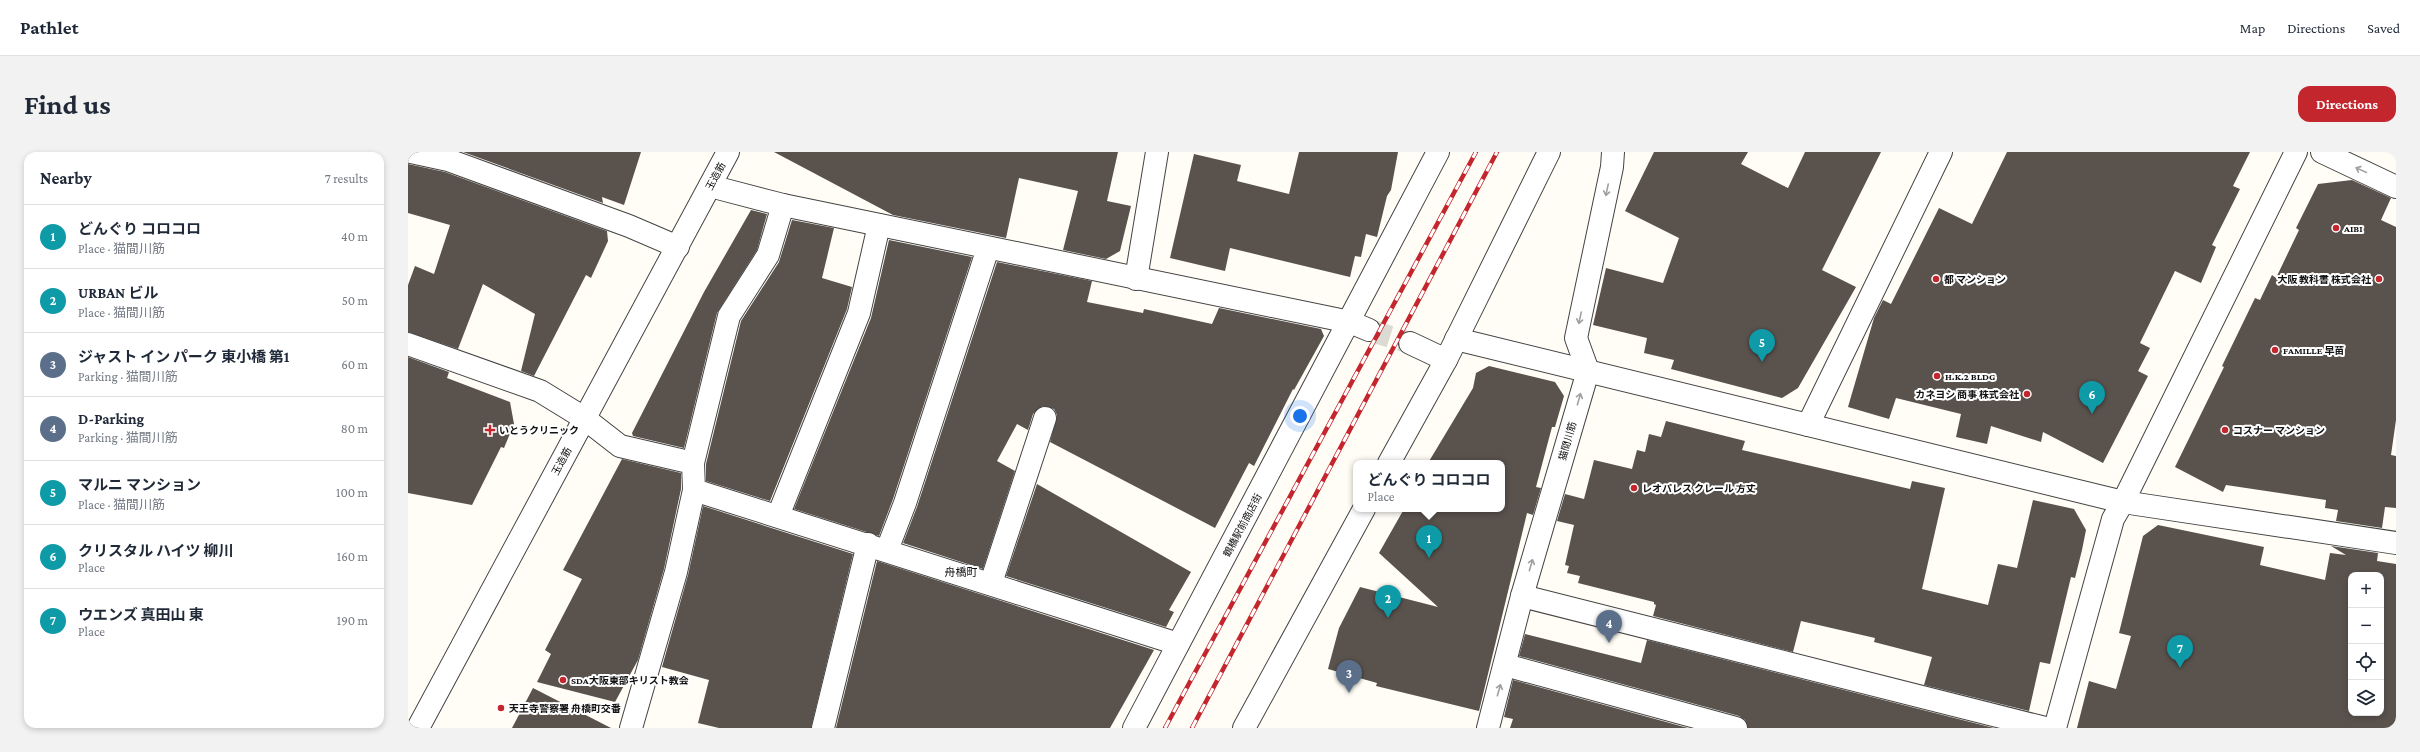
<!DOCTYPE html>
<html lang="en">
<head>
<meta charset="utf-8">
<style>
  body { margin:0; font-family:"Crimson Pro","Noto Sans JP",serif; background:#f2f2f3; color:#1f2937 }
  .controls { position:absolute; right:12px; bottom:12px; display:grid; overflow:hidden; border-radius:8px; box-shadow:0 2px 6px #0003 }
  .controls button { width:36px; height:36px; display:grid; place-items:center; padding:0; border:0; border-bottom:1px solid #e0e1e3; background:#fff; color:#1f2937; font:20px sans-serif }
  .you { position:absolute; left:892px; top:264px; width:14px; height:14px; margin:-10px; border:3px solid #fff; border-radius:50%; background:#1a73e8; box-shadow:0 0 0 6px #1a73e833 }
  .badge { display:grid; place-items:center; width:26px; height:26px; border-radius:50%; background:#c4262e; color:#fff; font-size:13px; font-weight:700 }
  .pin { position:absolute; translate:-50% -33px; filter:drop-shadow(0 1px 2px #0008) }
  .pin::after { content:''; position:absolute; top:21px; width:14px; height:12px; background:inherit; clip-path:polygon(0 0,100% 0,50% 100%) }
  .popup { position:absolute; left:945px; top:308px; width:152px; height:52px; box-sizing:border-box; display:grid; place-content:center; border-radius:8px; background:#fff; filter:drop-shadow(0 1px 3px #0005); font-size:13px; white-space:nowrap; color:#747a83 }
  .popup b { font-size:15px; color:#1f2937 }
  .popup::after { content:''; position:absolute; left:50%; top:100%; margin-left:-8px; border:8px solid transparent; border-top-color:#fff }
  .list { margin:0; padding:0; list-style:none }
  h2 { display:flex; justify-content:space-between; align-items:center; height:52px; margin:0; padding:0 16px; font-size:17px }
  h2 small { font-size:13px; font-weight:400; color:#747a83 }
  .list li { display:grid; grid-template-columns:26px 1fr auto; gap:12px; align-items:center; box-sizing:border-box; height:64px; padding:0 16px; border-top:1px solid #e0e1e3 }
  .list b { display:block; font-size:15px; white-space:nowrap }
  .list p { margin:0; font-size:13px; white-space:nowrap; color:#747a83 }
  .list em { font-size:13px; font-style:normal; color:#747a83 }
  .icon { flex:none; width:22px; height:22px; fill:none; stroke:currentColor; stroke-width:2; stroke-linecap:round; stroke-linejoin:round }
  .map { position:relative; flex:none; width:1988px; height:576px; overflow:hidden; border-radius:12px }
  header { display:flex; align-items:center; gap:24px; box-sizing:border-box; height:56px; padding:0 20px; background:#fff; border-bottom:1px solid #e0e1e3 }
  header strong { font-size:19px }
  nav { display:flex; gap:22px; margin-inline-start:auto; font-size:14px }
  .intro { display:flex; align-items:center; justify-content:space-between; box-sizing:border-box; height:96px; padding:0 24px }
  h1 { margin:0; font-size:28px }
  .button { padding:10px 18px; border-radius:12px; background:#c4262e; color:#fff; font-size:14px; font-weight:700 }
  main { display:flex; gap:24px; padding:0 24px }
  aside { flex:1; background:#fff; border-radius:12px; box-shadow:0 2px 6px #0003 }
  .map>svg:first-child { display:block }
</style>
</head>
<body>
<header>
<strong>Pathlet</strong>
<nav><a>Map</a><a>Directions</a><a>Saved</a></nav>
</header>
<div class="intro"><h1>Find us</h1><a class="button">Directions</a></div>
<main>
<aside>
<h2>Nearby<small>7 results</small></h2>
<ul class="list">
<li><span class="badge" style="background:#0f9aa8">1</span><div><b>どんぐり コロコロ</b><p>Place · 猫間川筋</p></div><em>40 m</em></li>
<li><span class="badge" style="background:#0f9aa8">2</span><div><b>URBAN ビル</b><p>Place · 猫間川筋</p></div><em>50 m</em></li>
<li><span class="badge" style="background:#5c6f8a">3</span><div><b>ジャスト イン パーク 東小橋 第1</b><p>Parking · 猫間川筋</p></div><em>60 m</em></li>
<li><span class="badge" style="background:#5c6f8a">4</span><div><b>D-Parking</b><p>Parking · 猫間川筋</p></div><em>80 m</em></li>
<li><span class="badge" style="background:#0f9aa8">5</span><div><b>マルニ マンション</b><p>Place · 猫間川筋</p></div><em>100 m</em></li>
<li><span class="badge" style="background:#0f9aa8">6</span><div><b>クリスタル ハイツ 柳川</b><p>Place</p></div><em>160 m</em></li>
<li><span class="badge" style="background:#0f9aa8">7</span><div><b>ウエンズ 真田山 東</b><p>Place</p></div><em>190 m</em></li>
</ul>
</aside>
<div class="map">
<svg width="1988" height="576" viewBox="0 0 1988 576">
  <rect width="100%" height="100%" fill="#fffdf5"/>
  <g fill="#5a524d" fill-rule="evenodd">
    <path d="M 55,0 L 233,0 L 216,53 L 194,45 L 195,51 Z"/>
    <path d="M 366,0 L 710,0 L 699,49 L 723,54 L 712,99 L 698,107 L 655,98 L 670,39 L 611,26 L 598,86 L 485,63 Z"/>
    <path d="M 891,0 L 990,0 L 983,38 L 979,44 L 969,85 L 958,82 L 953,105 L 947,104 L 942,125 L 822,96 L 817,119 L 762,106 L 786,2 L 833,13 L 829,29 L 881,42 Z"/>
    <path d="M 1246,0 L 1340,0 L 1333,12 L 1380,36 L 1397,0 L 1473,0 L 1414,118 L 1448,135 L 1390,236 L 1374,246 L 1263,217 L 1266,208 L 1236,201 L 1239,186 L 1185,173 L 1198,116 L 1255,131 L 1271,86 L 1217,59 Z"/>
    <path d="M 1599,0 L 1842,0 L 1825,34 L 1832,37 L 1804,93 L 1808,95 L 1793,131 L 1767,119 L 1732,191 L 1742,196 L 1730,219 L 1740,224 L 1695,311 L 1635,280 L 1633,290 L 1583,274 L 1579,292 L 1548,285 L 1553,262 L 1488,246 L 1481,267 L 1440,255 L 1466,166 L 1475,148 L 1483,152 L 1531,56 L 1564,72 Z"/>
    <path d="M 0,12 L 37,20 L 199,79 L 200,89 L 183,126 L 178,123 L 126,224 L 113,219 L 127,162 L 75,132 L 50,197 L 0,180 L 0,133 L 7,114 L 26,122 L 42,73 L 0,61 Z"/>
    <path d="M 1944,28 L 1983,46 L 1973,68 L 1988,75 L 1988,268 L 1983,303 L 1988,304 L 1988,356 L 1977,355 L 1974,376 L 1928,369 L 1930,358 L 1917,356 L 1918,348 L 1818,333 L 1815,340 L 1767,315 L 1816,215 L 1814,214 L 1847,146 L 1852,148 L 1864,123 L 1868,126 L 1891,78 L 1888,76 L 1910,32 Z"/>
    <path d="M 343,58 L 359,62 L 349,98 L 309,161 L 276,296 L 225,284 L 224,281 L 296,140 Z"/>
    <path d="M 384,68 L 426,76 L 414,126 L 444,135 L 439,157 L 362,349 L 298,329 L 298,312 L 333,169 L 371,110 Z"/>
    <path d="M 481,88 L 564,105 L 485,347 L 471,384 L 386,357 L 463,166 Z"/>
    <path d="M 589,110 L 684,129 L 679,150 L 735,161 L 736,157 L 804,172 L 811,156 L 913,177 L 916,184 L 886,238 L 885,237 L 846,314 L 841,311 L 807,376 L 642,290 L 649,263 L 646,257 L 635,254 L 625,262 L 620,278 L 609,272 L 589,309 L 607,319 L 575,417 L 495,391 L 509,355 Z"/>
    <path d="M 0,205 L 41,220 L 39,226 L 102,250 L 106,272 L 96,296 L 93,295 L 64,353 L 0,341 Z"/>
    <path d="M 1081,214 L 1147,230 L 1156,244 L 1147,275 L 1144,275 L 1128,335 L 1133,336 L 1125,363 L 1119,361 L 1071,559 L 968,534 L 969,531 L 920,517 L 931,476 L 952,435 L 1030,455 L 971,401 L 996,357 L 1094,357 L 1094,311 L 1020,311 L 1065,236 L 1068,221 Z"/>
    <path d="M 1258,269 L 1337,289 L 1334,298 L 1502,337 L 1504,329 L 1537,336 L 1514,437 L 1580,453 L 1590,412 L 1609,416 L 1625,348 L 1666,357 L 1678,378 L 1674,398 L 1667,426 L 1663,425 L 1642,512 L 1632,510 L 1621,559 L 1516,533 L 1524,505 L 1466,490 L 1467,486 L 1393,469 L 1385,500 L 1245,464 L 1248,453 L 1246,452 L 1246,450 L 1170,431 L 1172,424 L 1159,421 L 1161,414 L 1157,413 L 1166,373 L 1149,369 L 1157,342 L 1176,347 L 1186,308 L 1224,317 L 1229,298 L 1237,300 L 1241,282 L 1253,285 Z"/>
    <path d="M 214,307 L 273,321 L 273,337 L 256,417 L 230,508 L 207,550 L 129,530 L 143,502 L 137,498 L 174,427 L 155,418 Z"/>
    <path d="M 629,332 L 783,420 L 761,458 L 766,460 L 758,475 L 598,424 Z"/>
    <path d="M 295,354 L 445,402 L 403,576 L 311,576 L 290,571 L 301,528 L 254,515 L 280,423 Z"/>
    <path d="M 1750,373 L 1856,395 L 1852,413 L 1917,428 L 1922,401 L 1938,403 L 1923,394 L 1970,401 L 1969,409 L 1988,412 L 1988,576 L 1669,576 L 1681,529 L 1708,537 L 1723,484 L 1711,481 L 1735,384 ZM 1943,423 L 1973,423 L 1973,561 L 1943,561 Z"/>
    <path d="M 469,409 L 746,498 L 702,576 L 428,576 Z"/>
    <path d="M 1117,482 L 1233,511 L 1239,488 L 1586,576 L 1340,576 L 1337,568 L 1331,564 L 1111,504 Z"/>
    <path d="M 1105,528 L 1280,576 L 1102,576 L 1105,567 L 1096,565 Z"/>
    <path d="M 125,536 L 203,576 L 104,576 Z"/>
  </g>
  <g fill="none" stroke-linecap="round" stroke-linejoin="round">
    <path stroke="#dbdad3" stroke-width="22" stroke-dasharray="22 11" stroke-linecap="butt" d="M 961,178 L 1002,191"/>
    <defs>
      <g id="minor">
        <path d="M 3,0 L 40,8 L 221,74 L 270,95"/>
        <path d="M 1914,0 L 1988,35"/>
        <path d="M 302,34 L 375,53 L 942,170 L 961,178"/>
        <path d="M 728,127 L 749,0"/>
        <path d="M 1048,187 L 1715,350 L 1988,391"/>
        <path d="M 1002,191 L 1038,208"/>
        <path d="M 0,192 L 132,239 L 176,266 L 212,294 L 285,311 L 286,338 L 770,492"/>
        <path d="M 1400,273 L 1533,0"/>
        <path d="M 285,311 L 321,164 L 360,103 L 375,53"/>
        <path d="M 981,311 L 1038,208 L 1141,0"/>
        <path d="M 370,364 L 451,161 L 471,73"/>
        <path d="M 479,398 L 497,351 L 580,96"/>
        <path d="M 583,431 L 637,266"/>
        <path d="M 1114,444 L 1637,576"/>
        <path d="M 1097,513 L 1328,576"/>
        <path d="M 10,576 L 320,0"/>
        <path d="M 223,576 L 268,420 L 286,338"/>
        <path d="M 415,576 L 460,392"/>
        <path d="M 726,576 L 1030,0"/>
        <path d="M 836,576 L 956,357"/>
        <path d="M 1080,576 L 1114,444 L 1180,219 L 1168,186 L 1204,15 L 1205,0"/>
        <path d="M 1647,576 L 1705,367 L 1715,350 L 1888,0"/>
      </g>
    </defs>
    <use href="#minor" stroke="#444" stroke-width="24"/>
    <use href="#minor" stroke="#fff" stroke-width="22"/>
    <defs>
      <g id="rail">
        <path d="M 757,576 L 1068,0"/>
        <path d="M 784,576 L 1089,0"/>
      </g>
    </defs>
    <use href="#rail" stroke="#c4262e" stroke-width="4.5"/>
    <use href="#rail" stroke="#fff" stroke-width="3" stroke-dasharray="9" stroke-linecap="butt"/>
  </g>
  <defs><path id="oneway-shaft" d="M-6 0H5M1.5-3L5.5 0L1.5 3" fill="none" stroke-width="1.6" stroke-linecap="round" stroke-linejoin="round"/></defs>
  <g stroke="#a0a0a0">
    <use href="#oneway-shaft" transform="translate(1953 18) rotate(-155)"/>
    <use href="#oneway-shaft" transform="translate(1199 38) rotate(102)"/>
    <use href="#oneway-shaft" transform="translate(1172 166) rotate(102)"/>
    <use href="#oneway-shaft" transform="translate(1171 247) rotate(-74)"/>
    <use href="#oneway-shaft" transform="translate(1123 413) rotate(-74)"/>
    <use href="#oneway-shaft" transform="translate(1091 538) rotate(-74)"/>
  </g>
  <g fill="#c4262e" stroke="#fff" stroke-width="1.5">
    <circle cx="1928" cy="76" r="4"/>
    <circle cx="1528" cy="127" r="4"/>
    <circle cx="1971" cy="127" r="4"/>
    <circle cx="1867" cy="198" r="4"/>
    <circle cx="1529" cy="224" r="4"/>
    <circle cx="1619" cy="242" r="4"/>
    <path d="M80 272h4v4h4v4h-4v4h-4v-4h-4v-4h4z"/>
    <circle cx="1817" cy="278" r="4"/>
    <circle cx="1226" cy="336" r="4"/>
    <circle cx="155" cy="528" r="4"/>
    <circle cx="93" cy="556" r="4"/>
  </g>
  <g text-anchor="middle" stroke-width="4" stroke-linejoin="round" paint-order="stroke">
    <g font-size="10" fill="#111" stroke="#fff">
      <text transform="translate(307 24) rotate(-62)" y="4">玉造筋</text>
      <text transform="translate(1159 289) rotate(-74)" y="4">猫間川筋</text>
      <text transform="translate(153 309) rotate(-62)" y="4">玉造筋</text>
      <text transform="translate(834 373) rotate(-62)" y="4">鶴橋駅前商店街</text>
    </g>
    <g font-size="10" font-weight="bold" fill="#111" stroke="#fff" text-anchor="start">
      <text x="1936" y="80">AIBI</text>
      <text x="1536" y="131">都 マンション</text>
      <text x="1963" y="131" text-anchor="end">大阪 教科書 株式会社</text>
      <text x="1875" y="202">FAMILLE 早苗</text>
      <text x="1537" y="228">H.K.2 BLDG</text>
      <text x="1611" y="246" text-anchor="end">カネヨシ 商事 株式会社</text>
      <text x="91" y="282">いとうクリニック</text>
      <text x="1825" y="282">コスナー マンション</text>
      <text x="1234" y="340">レオパレス クレール 方丈</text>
      <text x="163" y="532">SDA大阪東部キリスト教会</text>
      <text x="101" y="560">天王寺警察署 舟橋町交番</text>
    </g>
    <g font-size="11" fill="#111" stroke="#fff">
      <text x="553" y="424">舟橋町</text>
    </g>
  </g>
</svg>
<div class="controls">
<button>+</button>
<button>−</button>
<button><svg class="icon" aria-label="locate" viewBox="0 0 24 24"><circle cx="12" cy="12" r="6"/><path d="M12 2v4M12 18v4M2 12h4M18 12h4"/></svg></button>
<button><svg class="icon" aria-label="layers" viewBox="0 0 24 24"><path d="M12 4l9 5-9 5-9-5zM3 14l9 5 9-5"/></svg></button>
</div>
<div class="you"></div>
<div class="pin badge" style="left:1021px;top:406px;background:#0f9aa8">1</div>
<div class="popup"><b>どんぐり コロコロ</b>Place</div>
<div class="pin badge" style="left:980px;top:466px;background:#0f9aa8">2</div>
<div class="pin badge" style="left:941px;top:541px;background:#5c6f8a">3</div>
<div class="pin badge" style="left:1201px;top:491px;background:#5c6f8a">4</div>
<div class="pin badge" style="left:1354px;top:210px;background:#0f9aa8">5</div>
<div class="pin badge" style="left:1684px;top:262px;background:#0f9aa8">6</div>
<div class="pin badge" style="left:1772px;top:516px;background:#0f9aa8">7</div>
</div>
</main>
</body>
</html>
